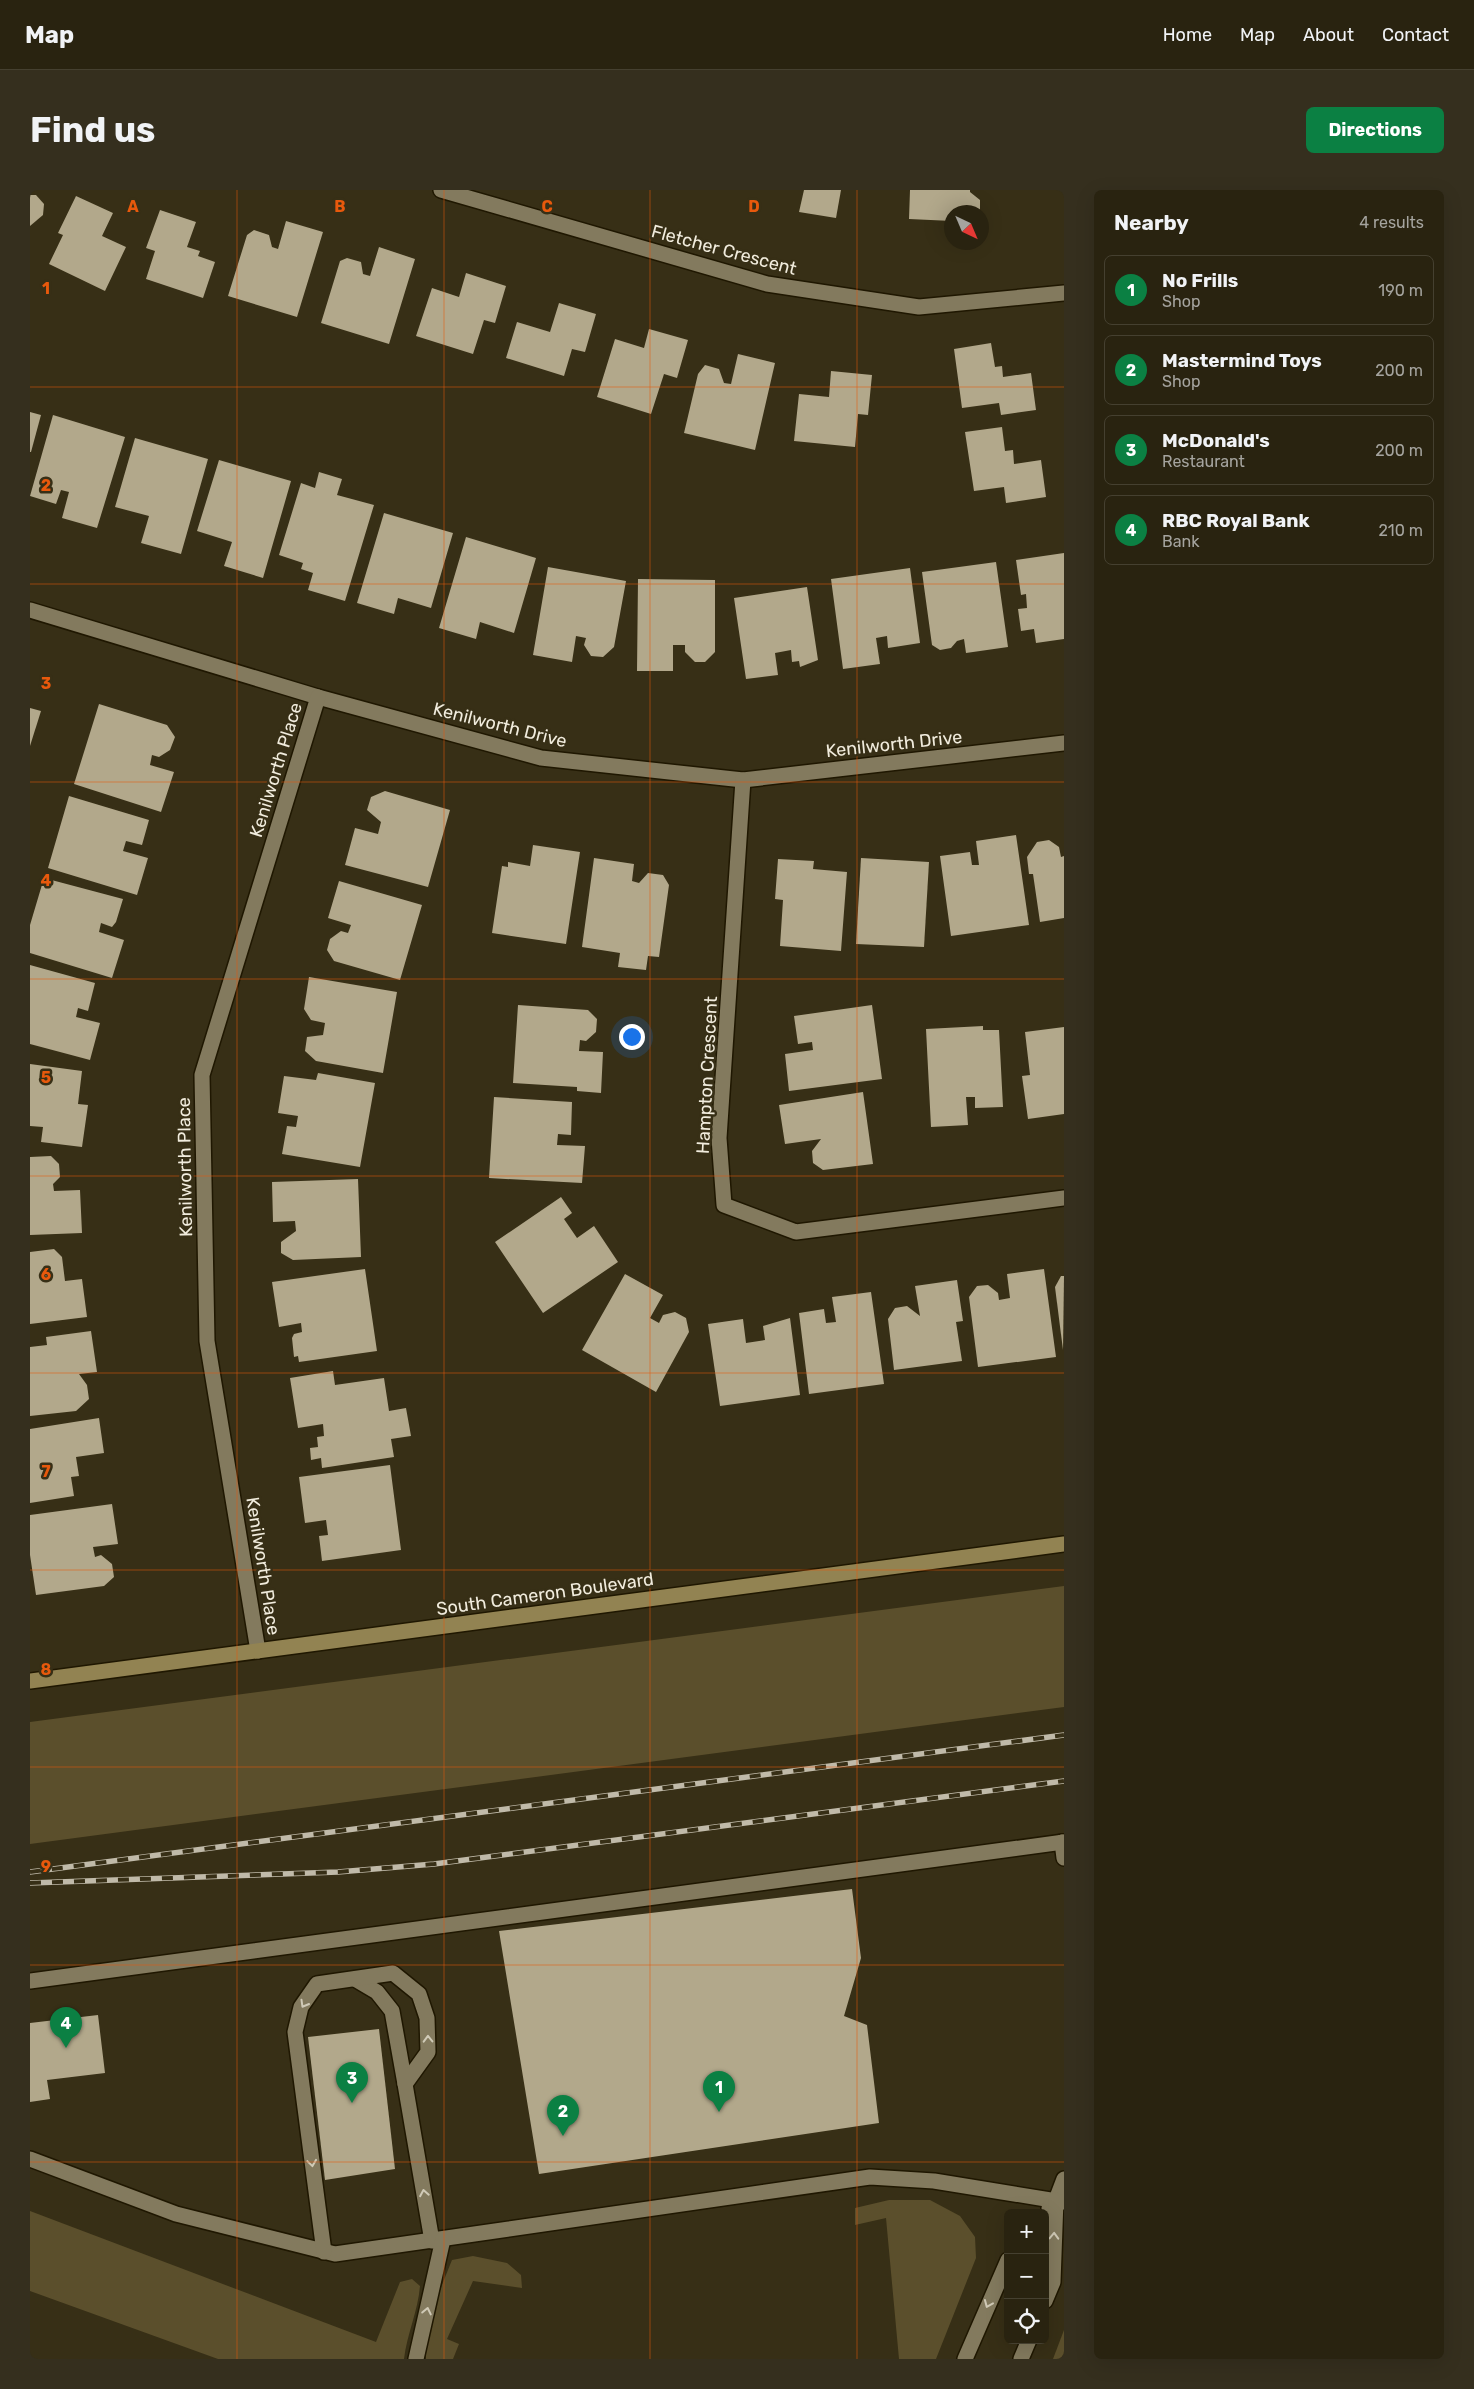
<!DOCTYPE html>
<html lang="en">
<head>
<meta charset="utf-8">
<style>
  body { margin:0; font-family:Rubik,sans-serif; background:#352f1e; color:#f1f3f6 }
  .controls { position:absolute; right:15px; bottom:15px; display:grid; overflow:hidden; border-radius:8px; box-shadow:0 5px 20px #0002 }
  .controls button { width:45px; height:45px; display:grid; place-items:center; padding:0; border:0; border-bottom:1px solid #454030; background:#292310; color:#f1f3f6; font:25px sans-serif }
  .compass { position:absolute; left:914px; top:15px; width:45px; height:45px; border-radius:50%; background:#292310; box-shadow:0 5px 20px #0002; rotate:136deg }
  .you { position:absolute; left:601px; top:846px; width:18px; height:18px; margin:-12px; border:4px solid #fff; border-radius:50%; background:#1a73e8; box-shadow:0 0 0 8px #1a73e833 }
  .badge { display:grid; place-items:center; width:32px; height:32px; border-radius:50%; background:#0b8043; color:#fff; font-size:16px; font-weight:700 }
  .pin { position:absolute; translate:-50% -41px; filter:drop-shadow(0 1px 2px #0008) }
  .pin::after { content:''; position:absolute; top:26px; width:18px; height:15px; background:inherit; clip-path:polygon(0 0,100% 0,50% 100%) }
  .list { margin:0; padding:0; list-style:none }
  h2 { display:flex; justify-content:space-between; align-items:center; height:65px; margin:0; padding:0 20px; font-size:21px }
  h2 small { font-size:16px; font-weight:400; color:#a5a49f }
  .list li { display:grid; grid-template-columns:32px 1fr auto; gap:15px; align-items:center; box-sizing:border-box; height:70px; margin:0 10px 10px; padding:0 10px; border:1px solid #454030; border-radius:8px }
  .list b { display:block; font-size:19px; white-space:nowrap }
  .list p { margin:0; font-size:16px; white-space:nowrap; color:#a5a49f }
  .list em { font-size:16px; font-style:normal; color:#a5a49f }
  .icon { flex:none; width:28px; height:28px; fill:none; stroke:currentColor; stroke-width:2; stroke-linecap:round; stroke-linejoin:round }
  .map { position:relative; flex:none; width:1034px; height:2169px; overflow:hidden; border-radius:8px }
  header { display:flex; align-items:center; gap:30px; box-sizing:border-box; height:70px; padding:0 25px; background:#292310; border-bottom:1px solid #454030 }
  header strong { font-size:24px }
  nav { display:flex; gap:28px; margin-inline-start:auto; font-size:18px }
  .intro { display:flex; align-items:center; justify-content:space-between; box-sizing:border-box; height:120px; padding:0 30px }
  h1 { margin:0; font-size:35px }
  .button { padding:12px 22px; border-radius:8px; background:#0b8043; color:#fff; font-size:18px; font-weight:700 }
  main { display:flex; gap:30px; padding:0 30px }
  aside { flex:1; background:#292310; border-radius:8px; box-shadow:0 5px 20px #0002 }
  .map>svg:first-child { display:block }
</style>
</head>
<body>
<header>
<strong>Map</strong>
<nav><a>Home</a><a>Map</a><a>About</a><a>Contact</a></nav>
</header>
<div class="intro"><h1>Find us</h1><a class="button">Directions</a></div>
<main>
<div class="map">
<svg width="1034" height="2169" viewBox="0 0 1034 2169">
  <rect width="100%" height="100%" fill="#372f16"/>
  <g fill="#5b4f2c">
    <path d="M 1034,1396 L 1034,1517 L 0,1654 L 0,1532 Z"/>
    <path d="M 859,2010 L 900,2010 L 930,2026 L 945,2047 L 946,2068 L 906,2169 L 869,2169 L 856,2028 L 825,2035 L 825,2018 Z"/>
    <path d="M 0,2021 L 346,2152 L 370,2092 L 382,2089 L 390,2096 C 388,2121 377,2144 374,2169 L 188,2169 L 0,2101 Z"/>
    <path d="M 443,2066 L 477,2073 L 491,2085 L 492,2098 L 443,2091 L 417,2149 L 429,2154 L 423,2169 L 396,2169 C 394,2136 410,2100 422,2070 Z"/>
    <path d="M 1034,2140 L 1034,2169 L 1023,2169 Z"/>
  </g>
  <g fill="#b2a88b">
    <path d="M 774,0 L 811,0 L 806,28 L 769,22 Z"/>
    <path d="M 880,0 L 940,0 L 940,2 L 950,10 L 950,22 L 922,22 L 922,31 L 879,29 Z"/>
    <path d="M 0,5 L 6,5 L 14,14 L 13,25 L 0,36 Z"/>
    <path d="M 46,6 L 83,23 L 72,46 L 96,57 L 75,101 L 19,74 L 33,45 L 28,43 Z"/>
    <path d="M 130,20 L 166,32 L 157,57 L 170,61 L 168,66 L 185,72 L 173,108 L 116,89 L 125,61 L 116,58 Z"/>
    <path d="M 256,31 L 293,42 L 267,127 L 198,106 L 217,45 L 224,40 L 239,45 L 242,57 L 248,59 Z"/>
    <path d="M 349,57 L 385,69 L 359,154 L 291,133 L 310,71 L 317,68 L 331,72 L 333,84 L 340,86 Z"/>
    <path d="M 436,83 L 476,96 L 465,133 L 454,130 L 443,164 L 386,146 L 402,98 L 429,107 Z"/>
    <path d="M 529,113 L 566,124 L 555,162 L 542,159 L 534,186 L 476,168 L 487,132 L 520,142 Z"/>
    <path d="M 619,139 L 658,150 L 647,188 L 634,184 L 621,224 L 567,207 L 585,149 L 614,158 Z"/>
    <path d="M 961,153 L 965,177 L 972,176 L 973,187 L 1001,183 L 1006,220 L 971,225 L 969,213 L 932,218 L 924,159 Z"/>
    <path d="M 708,164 L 745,173 L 725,260 L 654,243 L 668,184 L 675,175 L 689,179 L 694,193 L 701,194 Z"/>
    <path d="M 801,181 L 842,185 L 838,225 L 828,224 L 825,257 L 764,251 L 769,204 L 799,207 Z"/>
    <path d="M 0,222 L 11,225 L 1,262 L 0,262 Z"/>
    <path d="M 23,225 L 95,247 L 67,338 L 32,328 L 39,302 L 31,300 L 26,314 L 0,306 Z"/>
    <path d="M 972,237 L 975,261 L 983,260 L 984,274 L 1011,270 L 1016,307 L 976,313 L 974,297 L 944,301 L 935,242 Z"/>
    <path d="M 105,248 L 178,269 L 151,364 L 111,353 L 119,326 L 85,317 Z"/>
    <path d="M 189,270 L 261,291 L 233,388 L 194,376 L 202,352 L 167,341 Z"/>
    <path d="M 289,282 L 312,289 L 307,305 L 344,315 L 315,411 L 278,400 L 283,383 L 271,379 L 273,373 L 249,365 L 271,293 L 285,298 Z"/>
    <path d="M 354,323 L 423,343 L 401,418 L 368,408 L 364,424 L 327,413 Z"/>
    <path d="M 436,347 L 506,368 L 484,443 L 450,432 L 446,449 L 409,438 Z"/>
    <path d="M 1034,363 L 1034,449 L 1006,453 L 1004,439 L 991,441 L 988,419 L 997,418 L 996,404 L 991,405 L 986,370 Z"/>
    <path d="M 966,372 L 978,457 L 936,463 L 934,449 L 927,451 L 921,458 L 910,460 L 902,455 L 892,382 Z"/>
    <path d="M 518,377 L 596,391 L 584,457 L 573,467 L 561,466 L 554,455 L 556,448 L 546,446 L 542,472 L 503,465 Z"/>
    <path d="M 880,378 L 890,453 L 858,458 L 857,446 L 846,448 L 850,474 L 813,479 L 801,389 Z"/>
    <path d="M 608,389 L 685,390 L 685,462 L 675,472 L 665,472 L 655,462 L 655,455 L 643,455 L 643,481 L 607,481 Z"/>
    <path d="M 777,397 L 788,470 L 770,477 L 769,471 L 762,472 L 761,460 L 745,463 L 748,485 L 716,489 L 704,408 Z"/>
    <path d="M 69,514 L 137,535 L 145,547 L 140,560 L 129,567 L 122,565 L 120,575 L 144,582 L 131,622 L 44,594 Z"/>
    <path d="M 0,518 L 11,521 L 0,556 Z"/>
    <path d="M 355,601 L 420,620 L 398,697 L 315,675 L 325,638 L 348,644 L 351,632 L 337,620 L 341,607 Z"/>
    <path d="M 39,606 L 119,630 L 112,655 L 96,651 L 93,661 L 118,668 L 107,705 L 18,678 Z"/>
    <path d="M 986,645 L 999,735 L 921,746 L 910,666 L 940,662 L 942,675 L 949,675 L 946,651 Z"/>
    <path d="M 1019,650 L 1029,657 L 1031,667 L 1034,666 L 1034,728 L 1010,732 L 1003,684 L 999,684 L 997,667 L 1007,652 Z"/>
    <path d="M 503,655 L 550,662 L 536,754 L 462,743 L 472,676 L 478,677 L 478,672 L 500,676 Z"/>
    <path d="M 564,668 L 604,674 L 602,691 L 609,693 L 618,683 L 633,685 L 639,695 L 629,767 L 618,766 L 616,780 L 588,777 L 590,763 L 552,757 Z"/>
    <path d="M 831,668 L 899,672 L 894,757 L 826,754 Z"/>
    <path d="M 748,669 L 784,671 L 783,679 L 817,682 L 811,761 L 750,756 L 753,710 L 745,709 Z"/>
    <path d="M 14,688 L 93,709 L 86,732 L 82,737 L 71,733 L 69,742 L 94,750 L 82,788 L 0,763 L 0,735 Z"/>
    <path d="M 309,691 L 392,715 L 370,790 L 304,771 L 297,760 L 300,749 L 311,741 L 318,743 L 321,735 L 298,728 Z"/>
    <path d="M 0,775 L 65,793 L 58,821 L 48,818 L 46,827 L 70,833 L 60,870 L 0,854 Z"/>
    <path d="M 279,787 L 367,802 L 353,883 L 286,871 L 275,861 L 277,847 L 293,845 L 295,833 L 281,830 L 274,819 Z"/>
    <path d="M 488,815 L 558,820 L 567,829 L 566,842 L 556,851 L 550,850 L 549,861 L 573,862 L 571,903 L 547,901 L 547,897 L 483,893 Z"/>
    <path d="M 842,815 L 852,889 L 759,901 L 755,864 L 783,860 L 782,852 L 768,854 L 764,826 Z"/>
    <path d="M 953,836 L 953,840 L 969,840 L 973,917 L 945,918 L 945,907 L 936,907 L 938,935 L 901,937 L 896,839 Z"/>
    <path d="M 1034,837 L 1034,924 L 998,929 L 992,886 L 1000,885 L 995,842 Z"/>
    <path d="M 0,874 L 52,881 L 48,914 L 58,915 L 52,957 L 11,952 L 13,937 L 0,936 Z"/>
    <path d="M 288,883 L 345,893 L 330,977 L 252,964 L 257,936 L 266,937 L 268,926 L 248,923 L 254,886 L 286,890 Z"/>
    <path d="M 833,902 L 843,974 L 793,980 L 783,973 L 782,961 L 791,949 L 755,954 L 749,915 Z"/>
    <path d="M 464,907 L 542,912 L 541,945 L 528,944 L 527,955 L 555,956 L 552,993 L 459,988 Z"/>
    <path d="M 21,966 L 29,974 L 30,987 L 23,994 L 24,1001 L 50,1000 L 52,1043 L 0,1045 L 0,967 Z"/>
    <path d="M 328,989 L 331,1067 L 263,1070 L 251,1063 L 251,1052 L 266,1041 L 265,1031 L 243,1032 L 242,992 Z"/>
    <path d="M 531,1007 L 542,1023 L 534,1029 L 547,1048 L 564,1036 L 588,1072 L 513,1123 L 465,1052 Z"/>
    <path d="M 24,1059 L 32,1067 L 35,1091 L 52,1089 L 57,1127 L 0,1134 L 0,1062 Z"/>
    <path d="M 335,1079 L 347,1161 L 269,1172 L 268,1166 L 264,1167 L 262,1148 L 264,1144 L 272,1142 L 271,1133 L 249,1137 L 242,1092 Z"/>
    <path d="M 1014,1079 L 1026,1167 L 948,1177 L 939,1107 L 947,1096 L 958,1095 L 968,1103 L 969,1110 L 980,1108 L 977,1084 Z"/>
    <path d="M 595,1084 L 633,1105 L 620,1128 L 629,1133 L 633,1125 L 645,1122 L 656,1128 L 659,1142 L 626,1202 L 552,1160 Z"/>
    <path d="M 1031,1086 L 1034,1086 L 1033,1160 L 1025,1097 Z"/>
    <path d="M 927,1090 L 933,1131 L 926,1132 L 932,1171 L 864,1180 L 858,1129 L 865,1118 L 877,1116 L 890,1126 L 885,1096 Z"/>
    <path d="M 841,1102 L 854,1194 L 779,1204 L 769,1123 L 794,1119 L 796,1133 L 806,1132 L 802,1107 Z"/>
    <path d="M 760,1128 L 770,1205 L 690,1216 L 678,1134 L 713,1129 L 716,1153 L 735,1150 L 733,1136 Z"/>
    <path d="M 61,1141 L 67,1182 L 49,1184 L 57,1195 L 59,1209 L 46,1221 L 0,1226 L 0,1157 L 17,1155 L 16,1147 Z"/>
    <path d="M 303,1181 L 305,1195 L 354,1188 L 359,1221 L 376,1218 L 381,1246 L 361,1249 L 364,1267 L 292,1278 L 291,1268 L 281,1270 L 280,1258 L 288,1257 L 287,1247 L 294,1246 L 293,1234 L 268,1238 L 260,1188 Z"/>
    <path d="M 69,1228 L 74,1263 L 46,1267 L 49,1286 L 41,1287 L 44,1306 L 0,1313 L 0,1239 Z"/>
    <path d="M 360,1275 L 371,1360 L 292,1371 L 289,1346 L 298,1345 L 296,1330 L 275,1333 L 269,1287 Z"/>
    <path d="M 82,1314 L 88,1354 L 63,1357 L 65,1367 L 71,1365 L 82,1374 L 84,1387 L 74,1396 L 6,1405 L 0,1365 L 0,1325 Z"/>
    <path d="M 822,1699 L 831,1768 L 814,1826 L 837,1835 L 849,1933 L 509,1984 L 469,1741 Z"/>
    <path d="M 68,1825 L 75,1883 L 17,1890 L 20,1909 L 0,1912 L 0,1833 Z"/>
    <path d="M 349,1839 L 365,1979 L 295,1990 L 278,1847 Z"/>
  </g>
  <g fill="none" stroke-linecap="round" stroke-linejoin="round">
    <defs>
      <g id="lane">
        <path d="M 1032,1652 L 1034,1668"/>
        <path d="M 325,1789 L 347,1802 L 362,1821 L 375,1894"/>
        <path d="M 0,1791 L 1034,1652"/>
        <path d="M 0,1969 L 146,2024 L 305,2064 L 840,1987 L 904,1991 L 1034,2012"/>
        <path d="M 1019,2018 L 1026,2010 L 1034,1989"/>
        <path d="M 294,2062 L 265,1842 L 271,1817 L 287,1794 L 363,1783 L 389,1804 L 397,1828 L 398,1862 L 375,1894 L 402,2051"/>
        <path d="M 1015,2111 L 1023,2092 L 1026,2010"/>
        <path d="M 386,2169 L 413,2049"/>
        <path d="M 935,2169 L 978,2070"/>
        <path d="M 991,2169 L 999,2150"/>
      </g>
      <g id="street">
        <path d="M 411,0 L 737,94 L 889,117 L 1034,103"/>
        <path d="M 0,420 L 288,507 L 511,568 L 713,590 L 1034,553"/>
        <path d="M 713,590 L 689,948 L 694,1015 L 766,1042 L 1034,1008"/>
        <path d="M 228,1461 L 177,1151 L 172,885 L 288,507"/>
      </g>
      <path id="secondary" d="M 0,1491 L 1034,1354"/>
    </defs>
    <use href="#lane" stroke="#1f1701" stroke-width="18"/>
    <use href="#street" stroke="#1f1701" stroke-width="18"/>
    <use href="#secondary" stroke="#1f1701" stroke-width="18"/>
    <use href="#lane" stroke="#837a5e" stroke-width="15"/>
    <use href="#street" stroke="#837a5e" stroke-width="15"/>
    <use href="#secondary" stroke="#928352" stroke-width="15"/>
    <defs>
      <g id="rail">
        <path d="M 0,1682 L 1034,1545"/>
        <path d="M 0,1693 L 308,1682 L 404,1674 L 1034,1591"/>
      </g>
    </defs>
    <use href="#rail" stroke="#c0baa9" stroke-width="5.5"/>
    <use href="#rail" stroke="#372f16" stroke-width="4" stroke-dasharray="11" stroke-linecap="butt"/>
  </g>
  <defs><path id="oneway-chevron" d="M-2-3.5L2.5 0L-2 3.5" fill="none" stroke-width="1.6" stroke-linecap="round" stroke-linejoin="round" transform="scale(1.25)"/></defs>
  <g stroke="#d0cab7">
    <use href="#oneway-chevron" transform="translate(274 1814) rotate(120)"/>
    <use href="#oneway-chevron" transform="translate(398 1849) rotate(-91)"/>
    <use href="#oneway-chevron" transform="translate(282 1973) rotate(82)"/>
    <use href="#oneway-chevron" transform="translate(394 2003) rotate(-100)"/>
    <use href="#oneway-chevron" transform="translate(1024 2046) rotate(-88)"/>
    <use href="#oneway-chevron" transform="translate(958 2114) rotate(113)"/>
    <use href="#oneway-chevron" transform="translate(397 2121) rotate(-78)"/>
  </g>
  <path fill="none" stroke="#e8590c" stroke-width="1" stroke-opacity="0.55" d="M 207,0 L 207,2169M 414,0 L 414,2169M 620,0 L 620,2169M 827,0 L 827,2169M 0,197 L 1034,197M 0,394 L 1034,394M 0,592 L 1034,592M 0,789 L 1034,789M 0,986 L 1034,986M 0,1183 L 1034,1183M 0,1380 L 1034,1380M 0,1577 L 1034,1577M 0,1775 L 1034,1775M 0,1972 L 1034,1972"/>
  <g text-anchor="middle" stroke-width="5" stroke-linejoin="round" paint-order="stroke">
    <g font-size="18" fill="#f1ecdd" stroke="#372f16">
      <text transform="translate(694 60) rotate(15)" y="6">Fletcher Crescent</text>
      <text transform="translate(470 535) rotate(14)" y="6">Kenilworth Drive</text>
      <text transform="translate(864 554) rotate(-6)" y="6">Kenilworth Drive</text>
      <text transform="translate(246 580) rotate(-73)" y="6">Kenilworth Place</text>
      <text transform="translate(677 885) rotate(-87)" y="6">Hampton Crescent</text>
      <text transform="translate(155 977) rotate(-91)" y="6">Kenilworth Place</text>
      <text transform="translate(233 1376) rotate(81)" y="6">Kenilworth Place</text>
      <text transform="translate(515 1404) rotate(-8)" y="6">South Cameron Boulevard</text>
    </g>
  </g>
  <g font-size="16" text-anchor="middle" font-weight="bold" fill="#e8590c" stroke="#372f16" stroke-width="5" stroke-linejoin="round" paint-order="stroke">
    <text x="103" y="22">A</text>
    <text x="310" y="22">B</text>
    <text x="517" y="22">C</text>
    <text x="724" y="22">D</text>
    <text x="16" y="104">1</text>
    <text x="16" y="301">2</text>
    <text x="16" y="499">3</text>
    <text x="16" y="696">4</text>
    <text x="16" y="893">5</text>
    <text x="16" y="1090">6</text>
    <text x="16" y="1287">7</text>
    <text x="16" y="1485">8</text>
    <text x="16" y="1682">9</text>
  </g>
</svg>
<div class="controls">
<button>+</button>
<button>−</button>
<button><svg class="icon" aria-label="locate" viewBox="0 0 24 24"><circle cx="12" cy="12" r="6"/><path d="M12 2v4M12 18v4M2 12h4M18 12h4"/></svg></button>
</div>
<svg class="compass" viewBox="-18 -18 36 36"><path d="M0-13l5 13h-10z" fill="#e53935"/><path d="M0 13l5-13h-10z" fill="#a5a49f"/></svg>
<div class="you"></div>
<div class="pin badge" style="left:689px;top:1922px">1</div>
<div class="pin badge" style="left:533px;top:1946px">2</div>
<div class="pin badge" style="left:322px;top:1913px">3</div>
<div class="pin badge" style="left:36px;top:1858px">4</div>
</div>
<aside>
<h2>Nearby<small>4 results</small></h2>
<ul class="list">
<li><span class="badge">1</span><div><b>No Frills</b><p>Shop</p></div><em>190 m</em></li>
<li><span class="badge">2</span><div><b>Mastermind Toys</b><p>Shop</p></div><em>200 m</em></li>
<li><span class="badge">3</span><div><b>McDonald's</b><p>Restaurant</p></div><em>200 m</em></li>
<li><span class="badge">4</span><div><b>RBC Royal Bank</b><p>Bank</p></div><em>210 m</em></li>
</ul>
</aside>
</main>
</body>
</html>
